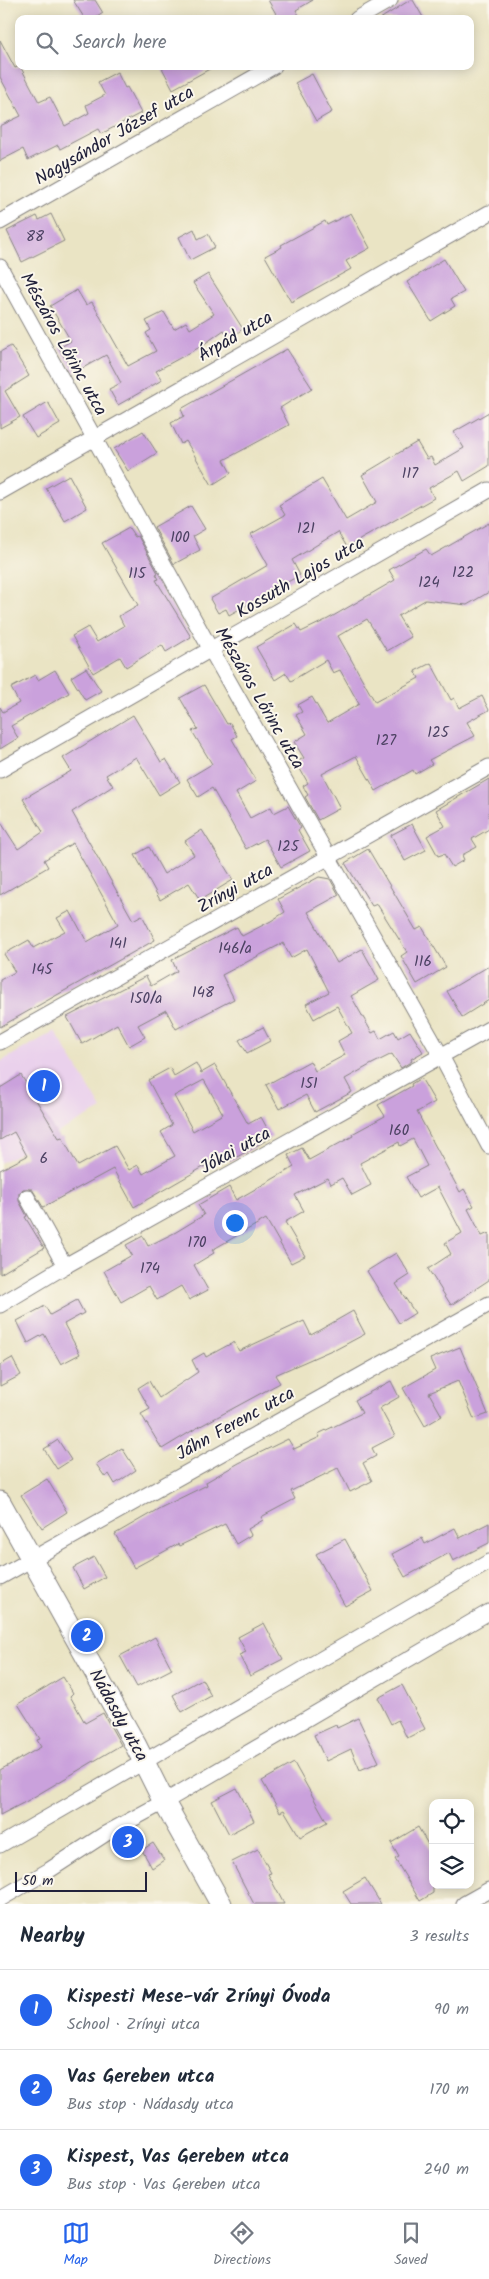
<!DOCTYPE html>
<html lang="en">
<head>
<meta charset="utf-8">
<style>
  body { margin:0; font-family:Kalam,sans-serif; background:#f6f6f7; color:#1f2937 }
  .controls { position:absolute; right:15px; bottom:15px; display:grid; overflow:hidden; border-radius:10px; box-shadow:0 2px 12px #0003 }
  .controls button { width:45px; height:45px; display:grid; place-items:center; padding:0; border:0; border-bottom:1px solid #e0e1e3; background:#fff; color:#1f2937; font:25px sans-serif }
  .scale { position:absolute; left:15px; bottom:12px; width:132px; box-sizing:border-box; padding-left:5px; border:2px solid #22223b; border-top:0; font-size:14px; line-height:18px; white-space:nowrap; color:#22223b; -webkit-text-stroke:4px #fbf7ec; paint-order:stroke }
  .you { position:absolute; left:234px; top:1222px; width:18px; height:18px; margin:-12px; border:4px solid #fff; border-radius:50%; background:#1a73e8; box-shadow:0 0 0 8px #1a73e833 }
  .badge { display:grid; place-items:center; width:32px; height:32px; border-radius:50%; background:#2563eb; color:#fff; font-size:16px; font-weight:700 }
  .pin { position:absolute; translate:-50% -50%; border:2px solid #fff; box-shadow:0 1px 5px #0006 }
  .list { margin:0; padding:0; list-style:none }
  h2 { display:flex; justify-content:space-between; align-items:center; height:65px; margin:0; padding:0 20px; font-size:21px }
  h2 small { font-size:16px; font-weight:400; color:#747a83 }
  .list li { display:grid; grid-template-columns:32px 1fr auto; gap:15px; align-items:center; box-sizing:border-box; height:80px; padding:0 20px; border-top:1px solid #e0e1e3 }
  .list b { display:block; font-size:19px; white-space:nowrap }
  .list p { margin:0; font-size:16px; white-space:nowrap; color:#747a83 }
  .list em { font-size:16px; font-style:normal; color:#747a83 }
  .icon { flex:none; width:28px; height:28px; fill:none; stroke:currentColor; stroke-width:2; stroke-linecap:round; stroke-linejoin:round }
  .map { position:relative; flex:none; width:489px; height:1904px; overflow:hidden }
  .search { position:absolute; background:#fff; box-shadow:0 2px 12px #0003; left:15px; right:15px; top:15px; height:55px; display:flex; align-items:center; gap:12px; box-sizing:border-box; padding:0 18px; border-radius:10px; color:#747a83; font-size:19px }
  .sheet { height:305px; background:#fff }
  nav { display:flex; justify-content:space-around; align-items:center; box-sizing:border-box; height:70px; border-top:1px solid #e0e1e3; background:#fff; font-size:14px; color:#747a83 }
  nav a { display:grid; justify-items:center; gap:2px }
  nav .on { color:#2563eb }
  .map>svg:first-child { display:block }
</style>
</head>
<body>
<div class="map">
<svg width="489" height="1904" viewBox="0 0 489 1904">
  <rect width="100%" height="100%" fill="#fbf7ec"/>
  <filter id="ink" filterUnits="userSpaceOnUse"><feTurbulence type="fractalNoise" baseFrequency=".02" numOctaves="2"/><feDisplacementMap in="SourceGraphic" scale="10" xChannelSelector="R" yChannelSelector="G"/><feConvolveMatrix kernelMatrix="1 2 1 2 8 2 1 2 1" color-interpolation-filters="sRGB"/></filter>
  <filter id="wash" filterUnits="userSpaceOnUse"><feTurbulence type="fractalNoise" baseFrequency=".0096" numOctaves="4" result="noise"/><feDisplacementMap in="SourceGraphic" scale="20" xChannelSelector="R" yChannelSelector="G"/><feGaussianBlur stdDeviation="1.12" result="paint"/><feColorMatrix in="noise" values="0 0 0 0 0 0 0 0 0 0 0 0 0 0 0 0 0 1.4 0 .05"/><feComposite in="paint" operator="in"/></filter>
  <g filter="url(#wash)">
    <rect width="100%" height="100%" fill="#eae4c4"/>
    <path fill="#ead1ec" d="M 55,1031 L 102,1109 L 0,1163 L 0,1062 Z"/>
    <g id="blocks">
      <g fill="#caa1dc" fill-rule="evenodd">
        <path d="M 73,0 L 95,0 L 103,13 L 94,19 L 85,19 Z"/>
        <path d="M 268,0 L 313,0 L 296,10 L 301,19 L 279,19 Z"/>
        <path d="M 410,0 L 413,0 L 424,19 L 380,19 Z"/>
        <path d="M 0,40 L 15,68 L 20,66 L 39,102 L 50,97 L 65,126 L 89,113 L 86,105 L 105,95 L 98,82 L 117,72 L 125,88 L 127,87 L 141,113 L 101,134 L 98,129 L 60,149 L 58,145 L 28,160 L 23,149 L 0,161 L 0,126 L 21,116 L 0,77 Z"/>
        <path d="M 161,66 L 215,66 L 173,89 Z"/>
        <path d="M 312,74 L 332,112 L 316,121 L 295,83 Z"/>
        <path d="M 351,213 L 370,248 L 346,261 L 351,269 L 291,302 L 265,256 L 282,247 L 281,245 L 325,221 L 327,225 Z"/>
        <path d="M 51,214 L 64,241 L 22,262 L 7,231 L 37,216 L 39,220 Z"/>
        <path d="M 194,229 L 198,239 L 208,234 L 215,247 L 190,260 L 179,237 Z"/>
        <path d="M 444,259 L 464,292 L 451,299 L 455,306 L 431,321 L 407,282 Z"/>
        <path d="M 208,274 L 243,329 L 229,338 L 224,330 L 200,347 L 156,371 L 162,380 L 118,405 L 109,389 L 121,383 L 106,355 L 74,373 L 59,348 L 71,341 L 50,306 L 77,290 L 86,305 L 92,302 L 128,366 L 156,351 L 146,333 L 151,330 L 146,321 L 164,312 L 174,329 L 186,322 L 190,329 L 214,314 L 193,283 Z"/>
        <path d="M 11,346 L 29,376 L 5,391 L 20,417 L 0,428 L 0,352 Z"/>
        <path d="M 287,349 L 312,388 L 280,408 L 289,425 L 224,460 L 231,473 L 212,485 L 186,441 L 181,444 L 171,423 L 184,416 L 181,409 Z"/>
        <path d="M 48,402 L 60,424 L 36,438 L 23,417 Z"/>
        <path d="M 489,412 L 489,466 L 464,481 L 459,471 L 429,488 L 434,498 L 347,547 L 338,532 L 292,560 L 300,575 L 229,615 L 226,609 L 218,613 L 210,599 L 268,565 L 251,534 L 285,515 L 279,505 L 322,479 L 346,520 L 377,502 L 362,475 L 417,442 L 427,459 L 431,457 L 435,465 L 464,448 L 454,432 Z"/>
        <path d="M 143,431 L 157,453 L 128,471 L 114,449 Z"/>
        <path d="M 69,475 L 87,508 L 65,521 L 46,488 Z"/>
        <path d="M 191,506 L 205,529 L 193,536 L 200,550 L 174,564 L 154,527 Z"/>
        <path d="M 489,523 L 489,592 L 467,605 L 425,600 L 398,616 L 411,637 L 387,651 L 367,619 L 338,636 L 375,702 L 419,678 L 415,671 L 431,663 L 451,700 L 454,698 L 459,708 L 482,696 L 489,710 L 467,722 L 475,736 L 429,760 L 432,764 L 415,774 L 413,770 L 376,791 L 356,756 L 322,774 L 340,808 L 318,820 L 305,797 L 308,795 L 303,786 L 308,783 L 296,762 L 304,758 L 294,742 L 307,734 L 296,715 L 302,712 L 298,705 L 312,697 L 327,723 L 359,704 L 340,670 L 333,673 L 326,660 L 291,681 L 286,673 L 275,680 L 256,647 L 296,624 L 301,632 L 328,619 L 395,580 L 389,570 L 426,549 L 431,556 Z"/>
        <path d="M 129,528 L 135,537 L 138,536 L 158,573 L 156,574 L 159,579 L 156,580 L 191,637 L 166,652 L 162,645 L 126,667 L 120,657 L 93,673 L 72,636 L 88,627 L 97,642 L 124,626 L 119,616 L 138,605 L 102,543 Z"/>
        <path d="M 86,668 L 101,691 L 85,700 L 71,677 Z"/>
        <path d="M 55,670 L 69,693 L 11,726 L 18,738 L 0,749 L 0,707 L 3,712 L 19,703 L 11,688 L 35,675 L 38,680 Z"/>
        <path d="M 204,685 L 227,724 L 230,723 L 237,736 L 232,739 L 256,781 L 236,793 L 250,818 L 271,807 L 274,813 L 288,806 L 301,828 L 298,830 L 310,851 L 281,867 L 265,839 L 246,849 L 212,788 L 198,797 L 187,779 L 212,764 L 192,731 L 198,729 L 180,698 Z"/>
        <path d="M 133,715 L 161,762 L 166,759 L 180,782 L 159,795 L 136,757 L 106,775 L 113,786 L 72,812 L 133,920 L 142,915 L 155,940 L 0,1027 L 0,980 L 15,972 L 4,954 L 29,940 L 33,948 L 65,931 L 57,918 L 70,911 L 87,942 L 118,924 L 73,843 L 44,860 L 48,867 L 0,895 L 0,821 L 18,849 L 43,832 L 23,799 L 71,771 L 63,758 Z"/>
        <path d="M 489,779 L 489,829 L 472,839 L 477,847 L 462,855 L 464,860 L 452,867 L 444,854 L 438,856 L 427,836 L 445,826 L 436,810 Z"/>
        <path d="M 412,824 L 426,850 L 405,861 L 391,835 Z"/>
        <path d="M 202,830 L 233,880 L 200,900 L 189,883 L 160,900 L 135,855 L 149,847 L 164,874 L 194,855 L 185,841 Z"/>
        <path d="M 368,849 L 416,930 L 422,927 L 446,967 L 417,984 L 401,956 L 407,952 L 377,904 L 372,906 L 345,863 Z"/>
        <path d="M 319,877 L 330,879 L 339,895 L 308,912 L 337,963 L 362,949 L 379,980 L 351,996 L 372,1033 L 376,1031 L 380,1039 L 394,1031 L 398,1038 L 410,1031 L 423,1052 L 411,1059 L 412,1061 L 401,1068 L 392,1054 L 370,1065 L 345,1079 L 352,1092 L 315,1112 L 306,1095 L 279,1109 L 266,1085 L 310,1061 L 315,1071 L 345,1055 L 338,1041 L 352,1033 L 337,1006 L 314,1019 L 306,1004 L 329,992 L 307,949 L 291,958 L 283,943 L 222,975 L 234,999 L 176,1029 L 166,1010 L 138,1025 L 145,1037 L 129,1046 L 117,1024 L 82,1044 L 67,1017 L 146,976 L 151,986 L 177,971 L 172,960 L 237,927 L 242,936 L 271,921 L 285,912 L 278,899 Z"/>
        <path d="M 489,966 L 489,1000 L 462,1017 L 447,991 Z"/>
        <path d="M 263,1027 L 270,1041 L 247,1053 L 239,1040 Z"/>
        <path d="M 196,1063 L 201,1073 L 215,1065 L 248,1124 L 261,1117 L 272,1137 L 230,1161 L 226,1154 L 134,1207 L 113,1169 L 43,1207 L 32,1189 L 23,1189 L 19,1193 L 19,1201 L 27,1216 L 25,1217 L 44,1248 L 0,1274 L 0,1170 L 27,1156 L 14,1132 L 0,1140 L 0,1088 L 21,1075 L 59,1138 L 62,1137 L 78,1166 L 115,1146 L 129,1170 L 138,1165 L 143,1174 L 175,1156 L 161,1132 L 172,1125 L 148,1080 L 170,1068 L 174,1076 ZM 204,1080 L 223,1114 L 193,1131 L 174,1096 Z"/>
        <path d="M 421,1078 L 435,1102 L 417,1112 L 460,1192 L 464,1189 L 474,1206 L 468,1209 L 482,1236 L 489,1233 L 489,1280 L 451,1305 L 428,1269 L 451,1254 L 445,1243 L 462,1233 L 438,1187 L 418,1198 L 406,1177 L 427,1166 L 413,1139 L 400,1146 L 399,1142 L 360,1163 L 371,1185 L 352,1195 L 342,1178 L 331,1184 L 328,1178 L 295,1195 L 304,1211 L 285,1222 L 305,1256 L 291,1263 L 266,1219 L 212,1250 L 214,1253 L 194,1265 L 208,1290 L 189,1300 L 181,1286 L 157,1300 L 149,1286 L 121,1302 L 104,1271 L 132,1255 L 126,1245 L 143,1236 L 148,1246 L 176,1232 L 204,1215 L 198,1205 L 229,1187 L 236,1200 L 294,1167 L 288,1155 L 302,1148 L 309,1160 L 353,1136 L 352,1134 L 385,1116 L 378,1105 L 412,1086 L 411,1084 Z"/>
        <path d="M 396,1253 L 410,1275 L 396,1284 L 415,1313 L 399,1323 L 367,1271 Z"/>
        <path d="M 77,1300 L 84,1313 L 64,1324 L 80,1354 L 61,1364 L 44,1334 L 28,1343 L 17,1321 L 45,1306 L 50,1315 Z"/>
        <path d="M 353,1311 L 365,1334 L 335,1350 L 334,1349 L 275,1375 L 280,1383 L 195,1429 L 162,1449 L 141,1414 L 150,1409 L 138,1388 L 149,1381 L 159,1398 L 198,1372 L 192,1360 L 204,1353 L 206,1357 L 234,1342 L 239,1351 L 304,1321 L 311,1335 Z"/>
        <path d="M 460,1347 L 488,1414 L 474,1419 L 458,1381 L 429,1393 L 442,1416 L 425,1426 L 403,1388 L 435,1370 L 430,1359 Z"/>
        <path d="M 12,1358 L 21,1375 L 0,1386 L 0,1365 Z"/>
        <path d="M 391,1381 L 399,1397 L 380,1408 L 395,1436 L 372,1448 L 376,1456 L 363,1463 L 372,1481 L 350,1492 L 338,1468 L 291,1491 L 295,1499 L 261,1517 L 263,1520 L 248,1529 L 251,1535 L 236,1544 L 225,1524 L 179,1546 L 178,1544 L 134,1568 L 115,1534 L 160,1508 L 207,1485 L 206,1482 L 239,1463 L 288,1439 L 294,1449 L 320,1437 L 318,1434 L 362,1413 L 355,1400 Z"/>
        <path d="M 58,1440 L 71,1460 L 57,1469 L 44,1449 Z"/>
        <path d="M 122,1448 L 136,1470 L 115,1484 L 109,1474 L 105,1477 L 96,1464 Z"/>
        <path d="M 47,1479 L 67,1512 L 42,1528 L 21,1495 Z"/>
        <path d="M 489,1523 L 489,1543 L 453,1561 L 449,1553 L 405,1577 L 392,1554 L 422,1538 L 425,1544 L 455,1528 L 460,1538 Z"/>
        <path d="M 345,1539 L 373,1591 L 345,1606 L 316,1554 Z"/>
        <path d="M 94,1557 L 105,1577 L 84,1589 L 73,1568 Z"/>
        <path d="M 264,1623 L 283,1659 L 250,1676 L 239,1655 L 246,1652 L 238,1637 Z"/>
        <path d="M 155,1637 L 172,1669 L 137,1687 L 120,1656 Z"/>
        <path d="M 63,1677 L 73,1693 L 70,1696 L 85,1723 L 103,1713 L 121,1745 L 27,1801 L 0,1815 L 0,1770 L 41,1747 L 37,1740 L 40,1739 L 18,1704 Z"/>
        <path d="M 202,1679 L 211,1696 L 182,1712 L 173,1695 Z"/>
        <path d="M 402,1685 L 425,1729 L 407,1738 L 398,1720 L 391,1724 L 378,1698 Z"/>
        <path d="M 358,1718 L 379,1762 L 360,1770 L 351,1749 L 326,1761 L 314,1735 L 336,1725 L 337,1728 Z"/>
        <path d="M 294,1763 L 327,1822 L 300,1837 L 284,1810 L 280,1812 L 262,1781 Z"/>
        <path d="M 237,1788 L 254,1821 L 229,1834 L 212,1801 Z"/>
        <path d="M 418,1827 L 433,1853 L 433,1893 L 420,1901 L 395,1859 L 399,1857 L 391,1843 Z"/>
        <path d="M 153,1843 L 164,1860 L 152,1868 L 142,1850 Z"/>
        <path d="M 258,1849 L 271,1873 L 268,1874 L 284,1904 L 254,1904 L 232,1862 Z"/>
        <path d="M 365,1878 L 381,1904 L 351,1904 L 343,1891 Z"/>
      </g>
    </g>
  </g>
  <g filter="url(#ink)">
    <use href="#blocks" fill-opacity="0" stroke="#868380" stroke-width="1"/>
    <g fill="none" stroke-linecap="round" stroke-linejoin="round">
      <defs>
        <g id="street">
          <path d="M 357,19 L 390,0"/>
          <path d="M 0,222 L 274,66"/>
          <path d="M 0,267 L 211,650 L 441,1056 L 489,1146"/>
          <path d="M 0,492 L 489,213"/>
          <path d="M 0,770 L 489,490"/>
          <path d="M 0,1042 L 489,767"/>
          <path d="M 27,1197 L 65,1266"/>
          <path d="M 0,1305 L 65,1266 L 489,1029"/>
          <path d="M 0,1577 L 489,1304"/>
          <path d="M 0,1845 L 489,1562"/>
          <path d="M 0,1899 L 48,1871 L 105,1834 L 164,1802 L 489,1612"/>
          <path d="M 464,1904 L 489,1890"/>
        </g>
        <path id="secondary" d="M 0,1502 L 135,1744 L 164,1802 L 221,1904"/>
      </defs>
      <use href="#street" stroke="#868380" stroke-width="17"/>
      <use href="#secondary" stroke="#868380" stroke-width="23"/>
      <use href="#street" stroke="#fff" stroke-width="15"/>
      <use href="#secondary" stroke="#fff" stroke-width="21"/>
    </g>
  </g>
  <g text-anchor="middle" stroke-width="4" stroke-linejoin="round" paint-order="stroke">
    <g font-size="15" fill="#4c4263">
      <text x="35" y="241">88</text>
      <text x="410" y="478">117</text>
      <text x="306" y="533">121</text>
      <text x="180" y="542">100</text>
      <text x="463" y="577">122</text>
      <text x="137" y="578">115</text>
      <text x="429" y="587">124</text>
      <text x="438" y="737">125</text>
      <text x="386" y="745">127</text>
      <text x="288" y="851">125</text>
      <text x="118" y="948">141</text>
      <text x="235" y="953">146/a</text>
      <text x="423" y="966">116</text>
      <text x="42" y="974">145</text>
      <text x="203" y="997">148</text>
      <text x="146" y="1003">150/a</text>
      <text x="309" y="1088">151</text>
      <text x="399" y="1135">160</text>
      <text x="44" y="1163">6</text>
      <text x="197" y="1247">170</text>
      <text x="150" y="1273">174</text>
    </g>
    <g font-size="18" fill="#22223b" stroke="#fbf7ec">
      <text transform="translate(114 135) rotate(-30)" y="6">Nagysándor József utca</text>
      <text transform="translate(235 336) rotate(-30)" y="6">Árpád utca</text>
      <text transform="translate(64 344) rotate(61)" y="6">Mészáros Lőrinc utca</text>
      <text transform="translate(300 577) rotate(-30)" y="6">Kossuth Lajos utca</text>
      <text transform="translate(260 698) rotate(60)" y="6">Mészáros Lőrinc utca</text>
      <text transform="translate(235 888) rotate(-29)" y="6">Zrínyi utca</text>
      <text transform="translate(235 1150) rotate(-29)" y="6">Jókai utca</text>
      <text transform="translate(235 1423) rotate(-29)" y="6">Jáhn Ferenc utca</text>
      <text transform="translate(119 1715) rotate(61)" y="6">Nádasdy utca</text>
    </g>
  </g>
</svg>
<div class="controls">
<button><svg class="icon" aria-label="locate" viewBox="0 0 24 24"><circle cx="12" cy="12" r="6"/><path d="M12 2v4M12 18v4M2 12h4M18 12h4"/></svg></button>
<button><svg class="icon" aria-label="layers" viewBox="0 0 24 24"><path d="M12 4l9 5-9 5-9-5zM3 14l9 5 9-5"/></svg></button>
</div>
<div class="scale">50 m</div>
<div class="you"></div>
<div class="pin badge" style="left:44px;top:1086px">1</div>
<div class="pin badge" style="left:87px;top:1636px">2</div>
<div class="pin badge" style="left:128px;top:1842px">3</div>
<div class="search"><svg class="icon" aria-label="search" viewBox="0 0 24 24"><circle cx="10" cy="10" r="6"/><path d="M15 15l6 6"/></svg>Search here</div>
</div>
<section class="sheet">
<h2>Nearby<small>3 results</small></h2>
<ul class="list">
<li><span class="badge">1</span><div><b>Kispesti Mese-vár Zrínyi Óvoda</b><p>School · Zrínyi utca</p></div><em>90 m</em></li>
<li><span class="badge">2</span><div><b>Vas Gereben utca</b><p>Bus stop · Nádasdy utca</p></div><em>170 m</em></li>
<li><span class="badge">3</span><div><b>Kispest, Vas Gereben utca</b><p>Bus stop · Vas Gereben utca</p></div><em>240 m</em></li>
</ul>
</section>
<nav>
<a class="on"><svg class="icon" aria-label="map" viewBox="0 0 24 24"><path d="M3 6l6-2 6 2 6-2v14l-6 2-6-2-6 2zM9 4v14M15 6v14"/></svg>Map</a>
<a><svg class="icon" aria-label="directions" viewBox="0 0 24 24"><path d="M12 3l9 9-9 9-9-9zM9 14v-3h6M13 9l2 2-2 2"/></svg>Directions</a>
<a><svg class="icon" aria-label="saved" viewBox="0 0 24 24"><path d="M7 4h10v16l-5-4-5 4z"/></svg>Saved</a>
</nav>
</body>
</html>
